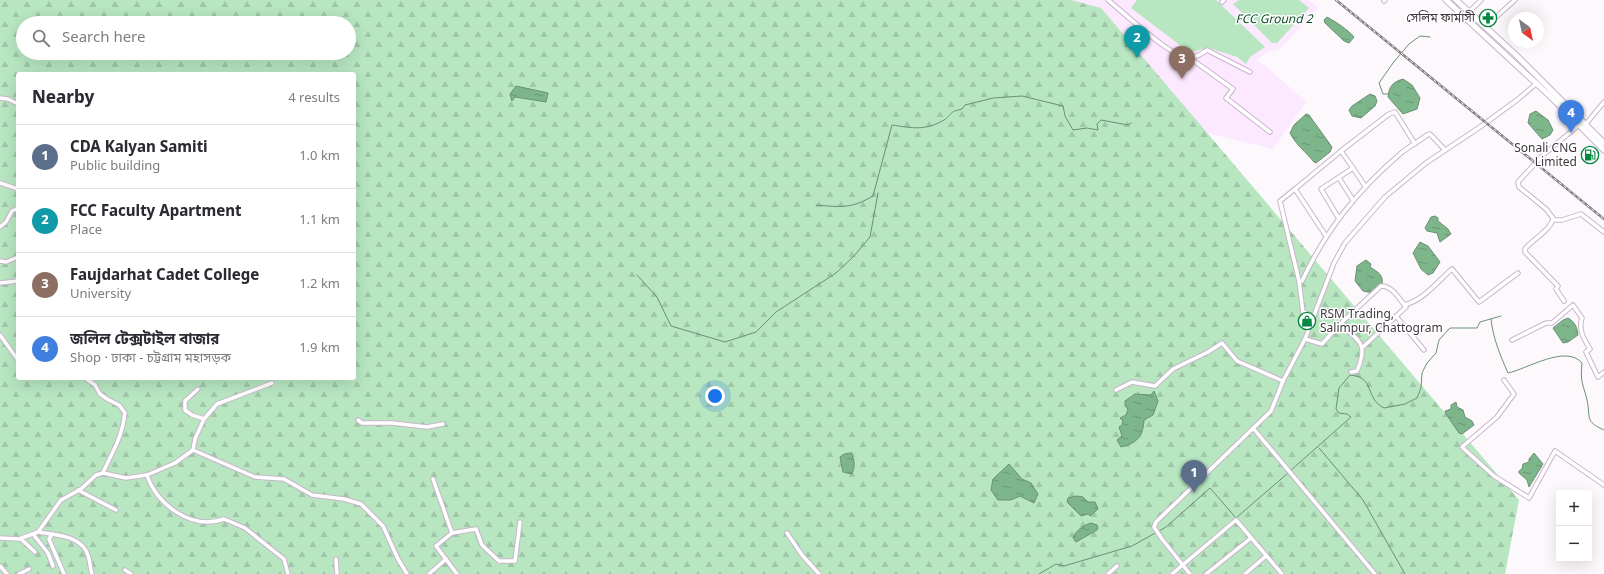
<!DOCTYPE html>
<html lang="en">
<head>
<meta charset="utf-8">
<style>
  body { margin:0; font-family:Georgia,"Noto Sans Bengali",serif; background:#f2f2f3; color:#2b2b33 }
  .controls { position:absolute; right:12px; bottom:12px; display:grid; overflow:hidden; border-radius:4px; box-shadow:0 4px 16px #0002 }
  .controls button { width:36px; height:36px; display:grid; place-items:center; padding:0; border:0; border-bottom:1px solid #e1e1e2; background:#fff; color:#2b2b33; font:20px sans-serif }
  .compass { position:absolute; left:1508px; top:12px; width:36px; height:36px; border-radius:50%; background:#fff; box-shadow:0 4px 16px #0002; rotate:147deg }
  .you { position:absolute; left:715px; top:396px; width:14px; height:14px; margin:-10px; border:3px solid #fff; border-radius:50%; background:#1a73e8; box-shadow:0 0 0 6px #1a73e833 }
  .badge { display:grid; place-items:center; width:26px; height:26px; border-radius:50%; background:#ea580c; color:#fff; font-size:13px; font-weight:700 }
  .pin { position:absolute; translate:-50% -33px; filter:drop-shadow(0 1px 2px #0008) }
  .pin::after { content:''; position:absolute; top:21px; width:14px; height:12px; background:inherit; clip-path:polygon(0 0,100% 0,50% 100%) }
  .list { margin:0; padding:0; list-style:none }
  h2 { display:flex; justify-content:space-between; align-items:center; height:52px; margin:0; padding:0 16px; font-size:17px }
  h2 small { font-size:13px; font-weight:400; color:#7c7c81 }
  .list li { display:grid; grid-template-columns:26px 1fr auto; gap:12px; align-items:center; box-sizing:border-box; height:64px; padding:0 16px; border-top:1px solid #e1e1e2 }
  .list b { display:block; font-size:15px; white-space:nowrap }
  .list p { margin:0; font-size:13px; white-space:nowrap; color:#7c7c81 }
  .list em { font-size:13px; font-style:normal; color:#7c7c81 }
  .icon { flex:none; width:22px; height:22px; fill:none; stroke:currentColor; stroke-width:2; stroke-linecap:round; stroke-linejoin:round }
  .map { position:relative; flex:none; width:1604px; height:574px; overflow:hidden }
  .search { position:absolute; background:#fff; box-shadow:0 4px 16px #0002; left:16px; top:16px; width:340px; height:44px; display:flex; align-items:center; gap:10px; box-sizing:border-box; padding:0 14px; border-radius:22px; color:#7c7c81; font-size:15px }
  .panel { position:absolute; background:#fff; box-shadow:0 4px 16px #0002; left:16px; top:72px; width:340px; height:308px; border-radius:4px }
  .map>svg:first-child { display:block }
</style>
</head>
<body>
<div class="map">
<svg width="1604" height="574" viewBox="0 0 1604 574">
  <defs>
    <pattern id="forest-firs" width="22" height="20" patternUnits="userSpaceOnUse"><rect width="22" height="20" fill="#b7e6c1"/><path d="M5 1l3.5 6h-7zM16 11l3.5 6h-7z" fill="#9ec6a7"/></pattern>
    <pattern id="water-ripples" width="26" height="14" patternUnits="userSpaceOnUse"><rect width="26" height="14" fill="#7eb68b"/><path d="M2 4q2-2 4 0t4 0M15 11q2-2 4 0t4 0" fill="none" stroke="#699573"/></pattern>
  </defs>
  <rect width="100%" height="100%" fill="#fcf8fc"/>
  <path fill="#fce8ff" d="M 778,0 L 1309,0 L 1318,8 L 1280,49 L 1268,52 L 1256,60 L 1267,67 L 1306,102 L 1273,149 L 1207,133 Z"/>
  <g fill="#b7e6c1">
    <path d="M 1137,0 L 1216,0 L 1265,47 L 1250,57 L 1246,64 L 1237,57 L 1209,48 L 1189,52 L 1131,8 Z"/>
    <path d="M 1239,0 L 1299,0 L 1309,8 L 1277,43 L 1272,43 L 1233,4 Z"/>
  </g>
  <path fill="url(#forest-firs)" fill-rule="evenodd" d="M 0,0 L 1071,0 L 1101,8 L 1519,500 L 1505,574 L 0,574 ZM 23,23 L 349,23 L 349,53 L 23,53 ZM 18,74 L 354,74 L 354,378 L 18,378 Z"/>
  <g fill="url(#water-ripples)" stroke="#6b9075">
    <path d="M 1327,17 C 1336,22 1347,29 1354,37 L 1349,43 L 1344,41 L 1325,23 L 1324,20 Z"/>
    <path d="M 1403,79 L 1412,85 L 1420,98 L 1417,109 L 1403,114 L 1388,97 C 1389,86 1393,82 1403,79 Z"/>
    <path d="M 516,86 L 548,93 L 546,102 L 515,97 L 512,101 L 510,94 Z"/>
    <path d="M 1370,94 L 1375,96 L 1377,101 L 1375,106 L 1361,118 L 1352,116 L 1349,110 L 1352,106 Z"/>
    <path d="M 1536,111 L 1548,120 L 1553,130 L 1550,135 L 1542,139 L 1528,123 L 1530,114 Z"/>
    <path d="M 1306,114 L 1309,115 L 1332,147 L 1330,152 L 1316,163 L 1314,162 C 1306,152 1296,145 1290,133 L 1294,125 Z"/>
    <path d="M 1435,216 L 1438,218 L 1438,221 L 1448,229 L 1451,234 L 1440,242 L 1437,233 L 1427,231 L 1425,228 L 1431,217 Z"/>
    <path d="M 1420,242 L 1428,246 L 1440,262 L 1433,273 L 1428,275 L 1421,269 L 1413,253 Z"/>
    <path d="M 1366,260 L 1371,264 L 1370,267 C 1378,272 1384,275 1382,285 L 1372,293 L 1363,291 L 1355,281 L 1357,266 Z"/>
    <path d="M 1568,318 C 1575,322 1577,327 1578,335 L 1568,342 L 1563,343 L 1553,328 L 1563,320 Z"/>
    <path d="M 1154,391 L 1158,401 L 1153,415 L 1144,420 C 1143,437 1137,443 1121,447 L 1117,440 L 1122,436 L 1119,427 L 1122,425 L 1123,421 L 1120,418 L 1126,415 L 1128,410 L 1125,404 L 1125,401 L 1135,394 L 1151,395 Z"/>
    <path d="M 1456,402 L 1457,407 L 1463,410 L 1465,417 L 1472,421 L 1474,425 L 1462,434 L 1459,433 L 1446,414 L 1445,411 L 1451,409 L 1451,405 Z"/>
    <path d="M 851,453 C 855,461 855,466 852,474 L 843,472 L 840,457 L 844,454 Z"/>
    <path d="M 1534,453 L 1543,464 L 1529,487 L 1527,480 L 1519,473 L 1519,471 L 1522,469 L 1523,464 L 1529,462 L 1529,459 Z"/>
    <path d="M 1009,464 L 1022,479 L 1031,483 L 1038,494 L 1034,503 L 1020,496 L 1011,500 L 998,500 L 991,490 L 993,479 Z"/>
    <path d="M 1077,496 L 1083,497 L 1088,502 L 1095,502 L 1098,509 L 1090,516 L 1088,514 L 1081,516 L 1067,502 L 1068,498 Z"/>
    <path d="M 1091,523 L 1097,525 L 1098,528 L 1097,530 L 1076,542 L 1073,538 C 1075,531 1084,525 1091,523 Z"/>
  </g>
  <g fill="none" stroke-linecap="round" stroke-linejoin="round">
    <g stroke="#6b9075" stroke-width="1">
      <path d="M 1388,94 L 1383,94 L 1379,83 L 1393,63 L 1409,44 L 1420,36 L 1430,37"/>
      <path d="M 816,205 C 841,207 851,209 873,196 L 892,125 C 912,128 925,131 944,120 C 953,114 948,112 962,109 L 965,105 L 993,98 L 1022,96 L 1063,106 L 1065,116 L 1073,130 L 1087,128 L 1098,130 L 1097,124 L 1101,120 L 1128,125 L 1131,123"/>
      <path d="M 637,275 L 657,297 L 671,326 L 725,342 L 756,332 L 776,312 L 836,273 L 854,256 L 870,237 L 878,193"/>
      <path d="M 1491,319 C 1493,338 1500,355 1508,373 C 1527,369 1566,344 1582,363 C 1580,383 1583,383 1587,400 C 1591,418 1584,421 1604,430"/>
      <path d="M 1319,448 L 1363,500 L 1405,574"/>
      <path d="M 1290,471 L 1351,417 L 1347,414 L 1339,413 L 1336,409 L 1339,388 L 1350,375 C 1376,377 1364,398 1384,408 L 1405,404 L 1417,398 L 1421,388 L 1422,373 L 1427,363 L 1436,353 L 1439,340 L 1450,328 L 1477,328 L 1480,322 L 1501,316"/>
      <path d="M 1039,574 L 1056,564 L 1064,566 L 1132,546 L 1166,527 L 1210,488 L 1236,518 L 1288,473"/>
    </g>
    <defs>
      <g id="minor">
        <path d="M 1108,0 C 1124,13 1168,54 1185,57 C 1195,58 1200,55 1207,50 L 1250,72"/>
        <path d="M 1384,1 L 1385,0"/>
        <path d="M 1222,2 L 1224,0"/>
        <path d="M 1469,12 L 1481,0"/>
        <path d="M 1485,27 L 1515,0"/>
        <path d="M 1187,58 L 1194,61 L 1233,89 L 1226,98 L 1270,132"/>
        <path d="M 0,98 L 8,99 L 18,104"/>
        <path d="M 1585,125 L 1604,102"/>
        <path d="M 1353,168 L 1341,151 L 1389,114 L 1395,112 L 1415,144"/>
        <path d="M 1339,178 L 1353,200"/>
        <path d="M 0,183 L 18,189"/>
        <path d="M 1295,189 L 1341,151"/>
        <path d="M 1338,217 L 1321,189 L 1353,168 L 1365,186"/>
        <path d="M 1553,220 L 1562,220 L 1581,214 L 1604,232"/>
        <path d="M 0,227 L 6,222 L 12,211 L 18,208"/>
        <path d="M 0,261 L 6,262 L 18,257"/>
        <path d="M 1299,281 L 1280,201 L 1295,189 L 1326,236"/>
        <path d="M 0,283 L 18,281"/>
        <path d="M 1564,301 L 1556,289 L 1558,286 L 1525,252 L 1525,249 C 1532,240 1552,229 1553,218 L 1546,209 L 1519,187 L 1518,182 L 1542,156 L 1579,125"/>
        <path d="M 1404,305 C 1423,301 1438,281 1452,269 L 1479,302 L 1518,273"/>
        <path d="M 1314,316 L 1303,312 L 1299,281 L 1302,281 C 1326,230 1357,191 1400,154 C 1408,147 1418,142 1427,135 L 1430,134 L 1445,150"/>
        <path d="M 1396,316 L 1424,350"/>
        <path d="M 1340,324 C 1359,341 1369,343 1357,371 L 1351,372"/>
        <path d="M 0,335 L 18,360"/>
        <path d="M 1305,339 L 1322,344 L 1340,324 L 1381,286 C 1393,286 1399,299 1406,307 L 1363,347"/>
        <path d="M 1512,340 L 1546,323 L 1552,323 L 1573,305 L 1582,318 C 1578,330 1584,339 1590,349 L 1586,352 L 1598,377 L 1604,372"/>
        <path d="M 85,378 L 95,385 L 100,394 L 107,399 L 119,405 L 125,413 C 122,438 113,450 103,473"/>
        <path d="M 1504,380 L 1514,394 L 1497,417 L 1462,447 L 1494,476 L 1529,498 L 1555,451 L 1604,485"/>
        <path d="M 198,389 L 185,401 L 185,410 L 192,415 L 204,419"/>
        <path d="M 1116,390 L 1132,382 L 1155,386 L 1173,369 L 1208,352 L 1222,343 L 1237,361 L 1283,381"/>
        <path d="M 358,420 L 362,423 L 392,423 L 427,427 L 443,424"/>
        <path d="M 1253,428 L 1375,574"/>
        <path d="M 193,450 L 195,439 L 204,419 L 217,404 L 272,383"/>
        <path d="M 147,475 C 156,504 192,531 224,519 L 245,528 L 284,559 L 288,574"/>
        <path d="M 433,479 L 452,533 L 436,546 L 457,574"/>
        <path d="M 78,490 L 116,510"/>
        <path d="M 38,532 C 55,535 81,535 88,555 C 90,561 90,568 92,574"/>
        <path d="M 452,533 L 476,529 L 482,545 L 499,561 L 515,561 L 520,522"/>
        <path d="M 787,533 L 802,555 L 819,574"/>
        <path d="M 33,534 L 48,553 L 53,566"/>
        <path d="M 52,534 L 49,539 L 64,574"/>
        <path d="M 0,538 L 19,539 L 38,532 L 61,500 L 81,489 L 96,475 L 103,473 L 126,478 L 147,475 L 175,463 L 193,450 L 255,477 L 284,479 L 312,495 L 344,499 L 361,504 L 383,526 L 398,559 L 407,574"/>
        <path d="M 21,539 L 35,552"/>
        <path d="M 336,559 L 337,574"/>
        <path d="M 0,566 L 7,574"/>
        <path d="M 125,570 L 131,574"/>
        <path d="M 19,574 L 29,569"/>
        <path d="M 429,574 L 446,559"/>
        <path d="M 1108,574 L 1117,566"/>
        <path d="M 1172,574 L 1236,520 L 1282,574"/>
        <path d="M 1190,574 L 1162,539 L 1154,527 L 1156,522 L 1271,411 L 1283,381 L 1305,339 L 1334,263 L 1345,243 L 1385,197 L 1426,163 L 1480,127 L 1517,100 L 1537,83"/>
        <path d="M 1206,574 L 1251,538"/>
        <path d="M 1245,574 L 1266,556"/>
      </g>
      <g id="highway">
        <path d="M 1446,0 L 1551,97 L 1604,150"/>
        <path d="M 1456,0 L 1516,55 L 1604,143"/>
      </g>
    </defs>
    <use href="#minor" stroke="#c8b5cb" stroke-width="5.5"/>
    <use href="#highway" stroke="#c8b5cb" stroke-width="7"/>
    <use href="#minor" stroke="#fff" stroke-width="3.5"/>
    <use href="#highway" stroke="#fff" stroke-width="5"/>
    <defs>
      <path id="rail" d="M 1336,0 L 1604,219"/>
    </defs>
    <use href="#rail" stroke="#857e85" stroke-width="2.5"/>
    <use href="#rail" stroke="#fff" stroke-width="1" stroke-dasharray="3" stroke-linecap="butt"/>
  </g>
  <defs>
    <symbol id="pharmacy-ring" viewBox="-11 -11 22 22"><circle r="9.5" fill="#fff" stroke="#058641" stroke-width="1.5"/><path d="M-2-6h4v4h4v4h-4v4h-4v-4h-4v-4h4Z" fill="#058641"/></symbol>
    <symbol id="fuel-ring" viewBox="-11 -11 22 22"><circle r="9.5" fill="#fff" stroke="#058641" stroke-width="1.5"/><path d="M-5.5-6h7V0h2V4h1.3V-2.5L3-4.5l.8-.8L6-3V5H2.5V1h-1V6h-7ZM-4.2-4.7v3.2H.2V-4.7Z" fill="#058641"/></symbol>
    <symbol id="shop-ring" viewBox="-11 -11 22 22"><circle r="9.5" fill="#fff" stroke="#058641" stroke-width="1.5"/><path d="M-5-2.5h2.3a2.7 3.5 0 0 1 5.4 0H5L5.5 6h-11ZM-1.5-2.5h3a1.5 2.3 0 0 0-3 0Z" fill="#058641"/></symbol>
  </defs>
  <g fill-rule="evenodd">
    <use href="#pharmacy-ring" x="1478" y="8" width="20" height="20"/>
    <use href="#fuel-ring" x="1580" y="145" width="20" height="20"/>
    <use href="#shop-ring" x="1297" y="311" width="20" height="20"/>
  </g>
  <g text-anchor="middle" stroke-width="3" stroke-linejoin="round" paint-order="stroke">
    <g font-size="12" fill="#403841" stroke="#fff" text-anchor="end">
      <text x="1475" y="22">সেলিম ফার্মাসী</text>
      <text x="1577" y="152">Sonali CNG<tspan x="1577" dy="14">Limited</tspan></text>
      <text x="1320" y="318" text-anchor="start">RSM Trading,<tspan x="1320" dy="14">Salimpur, Chattogram</tspan></text>
    </g>
    <g font-size="12" font-style="italic" fill="#0b4e25" stroke="#fff">
      <text x="1274" y="23">FCC Ground 2</text>
    </g>
  </g>
</svg>
<div class="controls">
<button>+</button>
<button>−</button>
</div>
<svg class="compass" viewBox="-18 -18 36 36"><path d="M0-13l5 13h-10z" fill="#e53935"/><path d="M0 13l5-13h-10z" fill="#7c7c81"/></svg>
<div class="you"></div>
<div class="pin badge" style="left:1194px;top:493px;background:#5c6f8a">1</div>
<div class="pin badge" style="left:1137px;top:58px;background:#0f9aa8">2</div>
<div class="pin badge" style="left:1182px;top:79px;background:#8d6e63">3</div>
<div class="pin badge" style="left:1571px;top:133px;background:#3f7fe0">4</div>
<div class="search"><svg class="icon" aria-label="search" viewBox="0 0 24 24"><circle cx="10" cy="10" r="6"/><path d="M15 15l6 6"/></svg>Search here</div>
<section class="panel">
<h2>Nearby<small>4 results</small></h2>
<ul class="list">
<li><span class="badge" style="background:#5c6f8a">1</span><div><b>CDA Kalyan Samiti</b><p>Public building</p></div><em>1.0 km</em></li>
<li><span class="badge" style="background:#0f9aa8">2</span><div><b>FCC Faculty Apartment</b><p>Place</p></div><em>1.1 km</em></li>
<li><span class="badge" style="background:#8d6e63">3</span><div><b>Faujdarhat Cadet College</b><p>University</p></div><em>1.2 km</em></li>
<li><span class="badge" style="background:#3f7fe0">4</span><div><b>জলিল টেক্সটাইল বাজার</b><p>Shop · ঢাকা - চট্টগ্রাম মহাসড়ক</p></div><em>1.9 km</em></li>
</ul>
</section>
</div>
</body>
</html>
